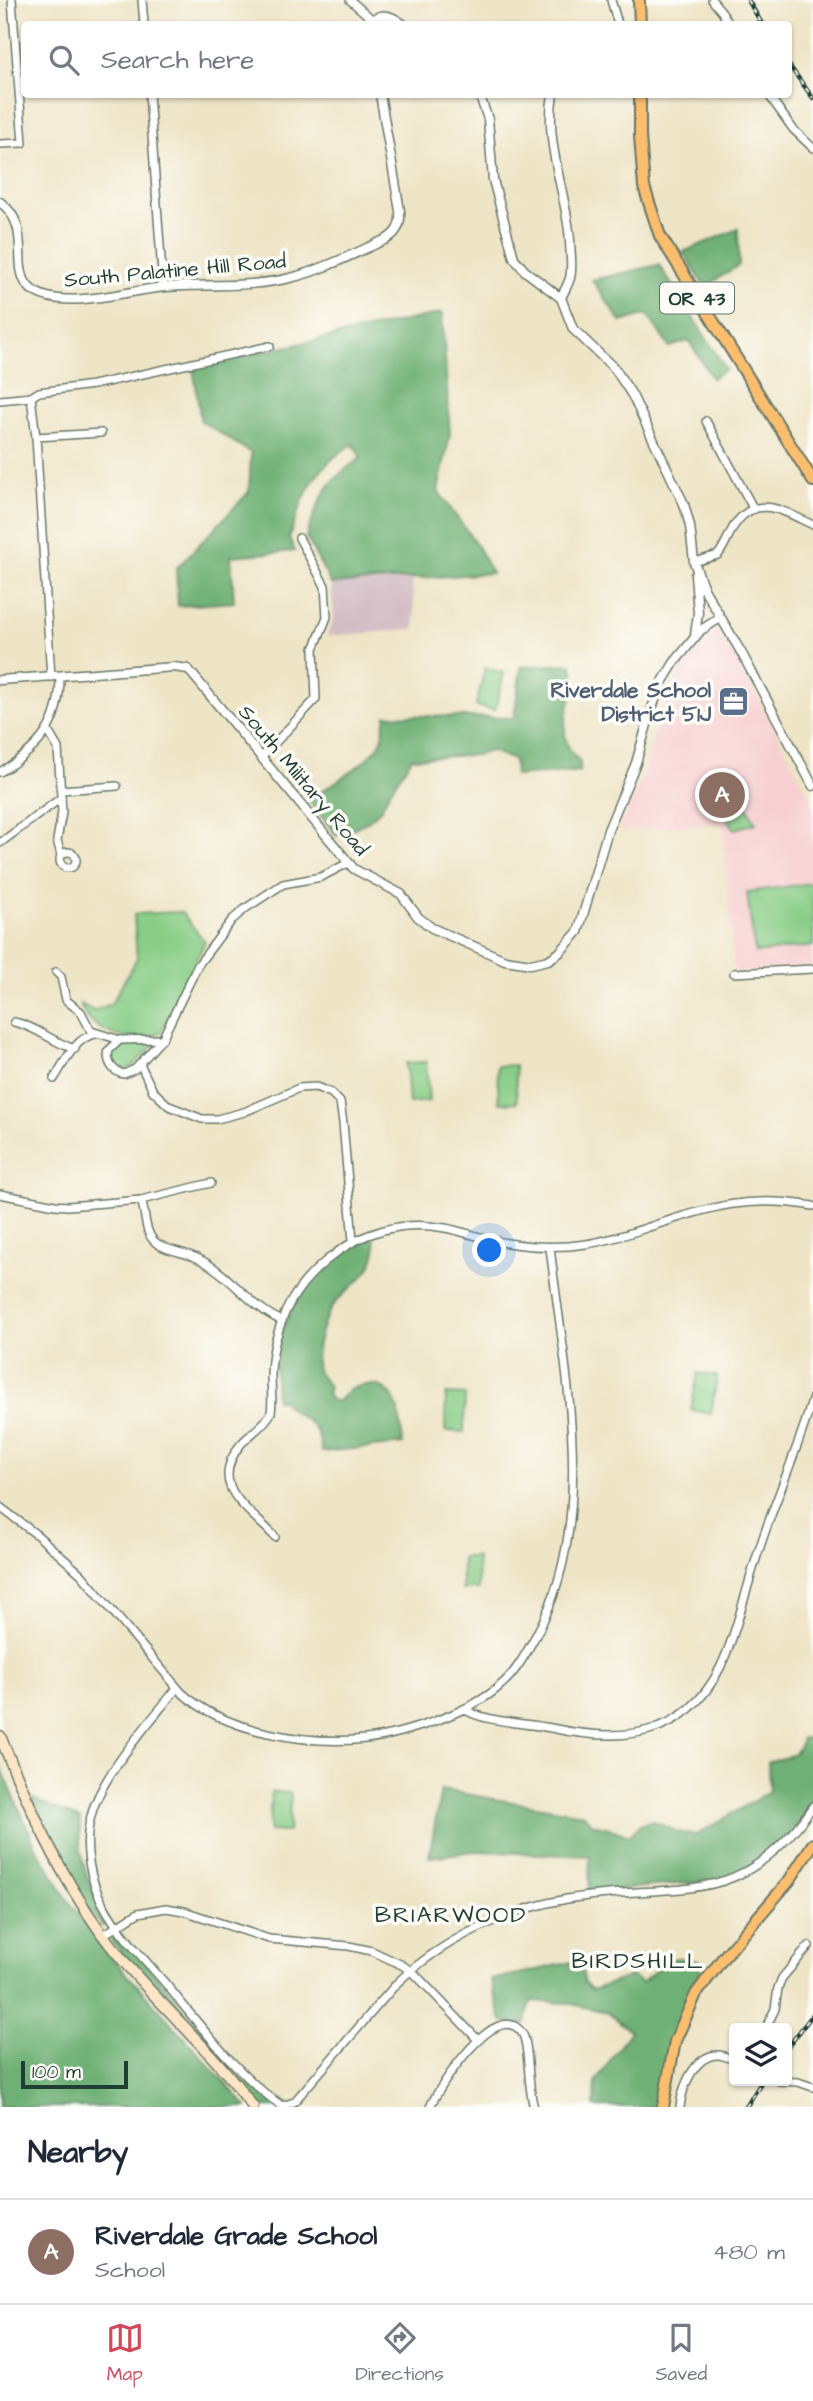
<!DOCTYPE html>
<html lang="en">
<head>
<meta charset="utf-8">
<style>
  body { margin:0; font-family:"Architects Daughter",sans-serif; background:#f2f2f3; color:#1f2937 }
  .controls { position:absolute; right:21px; bottom:21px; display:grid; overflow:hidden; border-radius:7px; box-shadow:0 2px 5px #0004 }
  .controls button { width:63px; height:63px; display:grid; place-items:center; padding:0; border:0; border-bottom:2px solid #e0e1e3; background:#fff; color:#1f2937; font:35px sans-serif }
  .scale { position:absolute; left:21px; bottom:18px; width:107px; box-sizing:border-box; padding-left:7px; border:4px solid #1f3d34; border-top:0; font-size:19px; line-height:24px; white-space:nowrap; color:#1f3d34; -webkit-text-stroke:5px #fdfcf7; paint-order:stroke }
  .you { position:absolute; left:490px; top:1251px; width:24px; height:24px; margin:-18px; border:5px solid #fff; border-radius:50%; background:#1a73e8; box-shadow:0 0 0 10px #1a73e833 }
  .badge { display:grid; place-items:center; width:46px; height:46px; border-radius:50%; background:#d1495b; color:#fff; font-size:23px; font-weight:700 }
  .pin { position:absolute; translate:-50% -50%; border:4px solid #fff; box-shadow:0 2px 7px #0006 }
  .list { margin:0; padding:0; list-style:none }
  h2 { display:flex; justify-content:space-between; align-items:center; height:91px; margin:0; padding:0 28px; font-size:30px }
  h2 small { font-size:23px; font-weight:400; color:#747a83 }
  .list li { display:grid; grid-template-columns:46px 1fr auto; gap:21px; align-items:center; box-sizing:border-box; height:105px; padding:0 28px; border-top:2px solid #e0e1e3 }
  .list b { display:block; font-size:26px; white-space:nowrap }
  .list p { margin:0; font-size:23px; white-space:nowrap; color:#747a83 }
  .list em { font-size:23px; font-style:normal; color:#747a83 }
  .icon { flex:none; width:38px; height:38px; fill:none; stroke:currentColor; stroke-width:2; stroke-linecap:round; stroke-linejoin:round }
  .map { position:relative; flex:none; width:813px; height:2107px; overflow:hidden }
  .search { position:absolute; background:#fff; box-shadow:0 2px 5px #0004; left:21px; right:21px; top:21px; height:77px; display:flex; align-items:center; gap:18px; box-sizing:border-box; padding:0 24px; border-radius:7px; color:#747a83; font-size:26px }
  .sheet { height:196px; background:#fff }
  nav { display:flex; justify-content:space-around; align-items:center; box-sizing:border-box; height:98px; border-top:2px solid #e0e1e3; background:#fff; font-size:19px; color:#747a83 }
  nav a { display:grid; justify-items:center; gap:4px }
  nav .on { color:#d1495b }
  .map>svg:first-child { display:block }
</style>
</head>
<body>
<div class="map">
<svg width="813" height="2107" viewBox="0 0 813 2107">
  <rect width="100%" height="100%" fill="#fdfcf7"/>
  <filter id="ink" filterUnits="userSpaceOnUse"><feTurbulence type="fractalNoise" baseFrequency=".0143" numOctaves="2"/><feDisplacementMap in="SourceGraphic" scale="14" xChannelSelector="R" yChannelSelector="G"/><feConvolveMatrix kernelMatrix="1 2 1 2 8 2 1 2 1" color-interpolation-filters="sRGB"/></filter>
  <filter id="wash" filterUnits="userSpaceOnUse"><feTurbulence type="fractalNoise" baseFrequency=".00686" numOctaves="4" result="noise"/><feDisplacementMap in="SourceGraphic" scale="28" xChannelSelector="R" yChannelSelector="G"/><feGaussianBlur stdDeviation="1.57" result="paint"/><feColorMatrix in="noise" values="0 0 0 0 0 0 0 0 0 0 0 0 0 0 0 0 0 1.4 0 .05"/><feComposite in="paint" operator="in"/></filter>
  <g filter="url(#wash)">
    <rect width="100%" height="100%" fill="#eee4c6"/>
    <path fill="#f7cfd0" d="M 712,630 L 717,630 L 737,659 L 813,802 L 813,967 L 734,973 L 723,823 L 618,831 L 645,771 L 658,720 L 671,688 L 684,663 Z"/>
    <path fill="#d2bdc5" d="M 412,578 L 415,629 L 327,636 L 334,619 L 331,584 Z"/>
    <g fill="#89cd87" stroke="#54855e" stroke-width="2">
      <path d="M 485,668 L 504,673 L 495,710 L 476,706 Z"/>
      <path d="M 739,792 L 756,823 L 734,829 L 725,814 L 714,805 Z"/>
      <path d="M 813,883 L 813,946 L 755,953 L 747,892 Z"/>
      <path d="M 181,912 L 205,942 L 160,1033 C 135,1047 89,1033 80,1004 L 94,1011 L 111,1004 L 137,958 L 134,914 Z"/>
      <path d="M 154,1041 L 155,1044 L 133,1066 L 125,1070 L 113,1065 C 105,1037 134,1042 154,1041 Z"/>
      <path d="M 426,1062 L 429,1101 L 409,1103 L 406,1063 Z"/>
      <path d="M 515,1065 L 517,1102 L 499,1103 L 497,1066 Z"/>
      <path d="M 698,1373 L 717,1376 L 711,1414 L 691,1410 Z"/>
      <path d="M 446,1394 L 465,1395 L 464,1432 L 445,1431 Z"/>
      <path d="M 462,1557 L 477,1557 L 478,1589 L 462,1590 Z"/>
      <path d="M 271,1792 L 291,1793 L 288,1832 L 269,1831 Z"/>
    </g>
    <g fill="#6eb074" stroke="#467654" stroke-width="2">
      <path d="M 738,229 L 739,265 L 705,287 L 683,252 Z"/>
      <path d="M 659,265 L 726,369 L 712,378 L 689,341 L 669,347 L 647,314 L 621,322 L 592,280 Z"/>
      <path d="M 442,313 L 450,435 L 438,491 L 474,541 L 492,573 L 331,584 L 306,537 C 319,499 326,480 361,458 L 353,444 C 313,468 303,495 289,538 L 295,551 L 231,556 L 234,602 L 178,606 L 176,569 L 249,492 L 251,453 L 201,421 L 193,367 Z"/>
      <path d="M 572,664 C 573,670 575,680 574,686 C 568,710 554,741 580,761 L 580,771 L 515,776 L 514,760 L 491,751 L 476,755 L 412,758 L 389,792 L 381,809 L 367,822 L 337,836 L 308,800 C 325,789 374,759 381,742 C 384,734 384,724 386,715 L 514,718 L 521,667 Z"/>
      <path d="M 374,1238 C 382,1270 353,1282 335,1303 C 326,1314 321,1329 318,1343 C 317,1351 315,1362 317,1370 C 319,1376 326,1381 329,1387 L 327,1394 L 332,1401 L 338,1401 C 347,1392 352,1386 366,1385 C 400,1382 400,1420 403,1444 L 322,1452 C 316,1412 299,1424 282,1400 L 276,1400 C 269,1328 304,1262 374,1238 Z"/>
      <path d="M 802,1738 L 813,1738 L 813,1804 L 790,1833 L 751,1865 L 724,1878 L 700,1882 L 589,1892 L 590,1856 L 474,1851 L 429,1857 L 441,1790 L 583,1814 L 592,1824 L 606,1827 L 629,1836 L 640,1825 L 652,1820 L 677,1832 L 696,1835 L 769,1792 L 768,1762 C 785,1758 798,1757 802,1738 Z"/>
      <path d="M 0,1765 L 37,1849 L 66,1897 L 97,1941 L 247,2107 L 0,2107 Z"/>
      <path d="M 31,1798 L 80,1819 C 77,1858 89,1890 110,1922 L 102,1927 L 79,1896 Z"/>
      <path d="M 117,1930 L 234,2067 L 230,2071 L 111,1941 L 112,1935 Z"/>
      <path d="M 677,1958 L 700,1961 L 700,1974 C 678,2017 662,2058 657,2107 L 594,2107 L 596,2081 L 630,2031 L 607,2012 L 567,2003 L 531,2001 L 525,2023 L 519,2026 L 502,2021 L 491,1980 L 581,1960 L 584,1982 L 592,1990 L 631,1976 L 642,1983 L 665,1962 Z"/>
      <path d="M 236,2078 L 289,2104 L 291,2107 L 258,2107 Z"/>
    </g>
  </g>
  <g filter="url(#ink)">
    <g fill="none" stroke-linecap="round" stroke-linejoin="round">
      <defs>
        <g id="minor">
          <path d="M 142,0 L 144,24"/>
          <path d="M 350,0 L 373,20"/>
          <path d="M 611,0 L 618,24"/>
          <path d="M 712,0 L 722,12 L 729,24"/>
          <path d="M 149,94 L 163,287"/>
          <path d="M 768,94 L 793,129 L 813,148"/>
          <path d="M 0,144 L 23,143 L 12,0"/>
          <path d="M 31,397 L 36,437 L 51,677"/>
          <path d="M 0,400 L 31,397 L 39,392 L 93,385 L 270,346"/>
          <path d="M 706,421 L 753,508"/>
          <path d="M 36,437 L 101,433"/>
          <path d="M 694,562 L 718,555 C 725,546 728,536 734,526 C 756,492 785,512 813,525"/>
          <path d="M 48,731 L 58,748 L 62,812 L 57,840 L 61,855"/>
          <path d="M 261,758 L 316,699 L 314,649 L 327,617 L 325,586 L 299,538"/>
          <path d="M 0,772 C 40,748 60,725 60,676"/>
          <path d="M 61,790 L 117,786"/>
          <path d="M 0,843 L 61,798"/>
          <circle cx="68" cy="860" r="8"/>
          <path d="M 56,972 L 61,977 L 66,1000 L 81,1012 L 91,1031 L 120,1040 L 162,1039 L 135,1069 L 124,1074 C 112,1072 106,1061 109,1050 L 120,1040"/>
          <path d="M 734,973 L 813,969"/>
          <path d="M 14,1022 C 36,1026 53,1043 75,1049"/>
          <path d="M 162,1039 L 198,965 L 232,920 L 246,908 L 283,884 L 321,877 L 348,863"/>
          <path d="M 140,1064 L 153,1091 L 169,1106 L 202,1119 L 217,1119 L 244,1112 L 299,1088 L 316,1087 L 331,1093 L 340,1102 L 343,1123 L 353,1241"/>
          <path d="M 54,1079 C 64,1063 76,1036 96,1034"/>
          <path d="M 0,1194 L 55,1205 L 68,1206 L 141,1200 L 211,1183"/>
          <path d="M 141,1200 C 146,1213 144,1231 154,1241 C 164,1251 186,1252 199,1259 C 230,1274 249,1306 282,1321"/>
          <path d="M 0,1507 L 37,1535 L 81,1574 L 181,1692 C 226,1733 308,1745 366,1739 C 392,1736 414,1729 438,1720 C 461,1711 484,1701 502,1684 C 517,1671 526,1653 535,1637 C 600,1520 564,1371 550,1247"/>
          <path d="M 275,1537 C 249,1508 206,1487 241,1444 C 251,1433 264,1426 271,1413 C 273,1400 271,1388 271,1376 C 271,1360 274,1344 279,1329 C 287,1302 305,1278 327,1260 C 360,1232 401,1220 445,1228 C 466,1232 486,1240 507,1243 C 533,1247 560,1248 586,1244 C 609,1241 631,1233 652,1226 C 714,1206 748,1195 813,1206"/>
          <path d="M 177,1688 C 151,1721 101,1775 91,1816 C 84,1841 88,1870 98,1894 C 113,1928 141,1955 165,1983 C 199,2024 238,2076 282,2106 L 294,2102 L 397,1983 C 442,1940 506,1910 567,1899 C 677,1880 739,1914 813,1806"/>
          <path d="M 464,1709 C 483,1722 526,1723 551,1728 C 620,1743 685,1739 720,1668 C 737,1633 747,1584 760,1547 C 776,1497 799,1448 813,1397"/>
          <path d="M 103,1935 L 138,1913 L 166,1908 L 184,1911 L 269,1939 L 349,1946 L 372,1951 L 402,1965 L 415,1974 L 479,2041"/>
          <path d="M 766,2028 L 775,2009 L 778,1988 L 782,1978 L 809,1946"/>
          <path d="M 779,2081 L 798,2082 L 813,2087"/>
          <path d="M 430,2107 C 439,2087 497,1996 522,2033 C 530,2044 527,2088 534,2107"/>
          <path d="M 680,2107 C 682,2088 694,2055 718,2055 C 723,2055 729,2058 734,2060"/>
        </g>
        <g id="tertiary">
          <path d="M 370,24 C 380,10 392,16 403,24"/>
          <path d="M 479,94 L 488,119 L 493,180 L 514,258 L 525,271 L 561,298 C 564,291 568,285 570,278 C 573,266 570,252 570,240 C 566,191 544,143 553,94"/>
          <path d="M 0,202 C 35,228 8,269 31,289 C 61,313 132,289 166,287 C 208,284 253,288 294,277 C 325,269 357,252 387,239 C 398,232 401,224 400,211 L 380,94"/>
          <path d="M 561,298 L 573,329 L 615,369 L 632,395 L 684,504 L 690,526 L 694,562 L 704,589 L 741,652 L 813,786"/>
          <path d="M 695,635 L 698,613 L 695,575"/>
          <path d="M 0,680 L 174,667 L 188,669 L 354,869 L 401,894 L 418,917 L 432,928 L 505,960 L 531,964 L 548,960 L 559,953 L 578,932 L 608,830 L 636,763 L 651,711 L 660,686 L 674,663 L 701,630 L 720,618"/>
        </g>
        <path id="secondary" d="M 0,1736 C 29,1806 58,1873 102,1934 C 148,1996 209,2045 253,2107"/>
        <g id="primary">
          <path d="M 639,0 L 640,24"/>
          <path d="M 640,94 L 640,136 L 644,187 L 660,236 L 813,481"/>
          <path d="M 663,2107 L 675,2041 L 696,1994 L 723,1958 L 789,1881 L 813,1844"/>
        </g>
      </defs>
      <use href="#minor" stroke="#677767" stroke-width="10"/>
      <use href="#tertiary" stroke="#677767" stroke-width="11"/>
      <use href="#secondary" stroke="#677767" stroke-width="13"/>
      <use href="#primary" stroke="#677767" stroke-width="14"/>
      <use href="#minor" stroke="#fff" stroke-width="7"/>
      <use href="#tertiary" stroke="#fff" stroke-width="8"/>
      <use href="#secondary" stroke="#fde5c5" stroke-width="10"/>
      <use href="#primary" stroke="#fbbd6e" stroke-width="10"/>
      <defs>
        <g id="rail">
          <path d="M 748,0 L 762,24"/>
          <path d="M 788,64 L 813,98"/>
          <path d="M 787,2048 L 813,2014"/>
          <path d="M 746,2107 L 762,2081"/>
        </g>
      </defs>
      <use href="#rail" stroke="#1f3d34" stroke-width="4.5"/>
      <use href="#rail" stroke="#fdfcf7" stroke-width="2" stroke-dasharray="5" stroke-linecap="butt"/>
    </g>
  </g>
  <defs>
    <symbol id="office-square" viewBox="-11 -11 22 22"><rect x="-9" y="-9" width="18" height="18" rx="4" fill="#5c6f8a" stroke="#fdfcf7"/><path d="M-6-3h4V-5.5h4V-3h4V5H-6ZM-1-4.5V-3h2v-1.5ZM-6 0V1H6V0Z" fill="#fff"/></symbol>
  </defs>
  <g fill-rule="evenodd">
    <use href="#office-square" x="716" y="684" width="35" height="35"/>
  </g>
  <g text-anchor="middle" stroke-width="7" stroke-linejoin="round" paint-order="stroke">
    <rect fill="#fdfcf7" stroke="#62766e" stroke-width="2" x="660" y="282.5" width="74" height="31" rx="5"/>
    <g font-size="19" font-weight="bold" fill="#1f3d34">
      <text x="697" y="305">OR 43</text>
    </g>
    <g font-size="21" fill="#1f3d34" stroke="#fdfcf7">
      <text transform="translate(175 270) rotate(-5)" y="7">South Palatine Hill Road</text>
      <text transform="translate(304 780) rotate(50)" y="7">South Military Road</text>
    </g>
    <g font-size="21" font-weight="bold" fill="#4e5e75" stroke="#fdfcf7" text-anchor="end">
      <text x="711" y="697">Riverdale School<tspan x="711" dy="24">District 51J</tspan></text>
    </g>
    <g font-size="23" letter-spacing="2" fill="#1f3d34" stroke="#fdfcf7">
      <text x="451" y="1922">BRIARWOOD</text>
      <text x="638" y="1968">BIRDSHILL</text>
    </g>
  </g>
</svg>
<div class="controls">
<button><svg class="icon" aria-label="layers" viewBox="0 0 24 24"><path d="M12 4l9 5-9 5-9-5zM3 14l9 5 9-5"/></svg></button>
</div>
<div class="scale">100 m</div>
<div class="you"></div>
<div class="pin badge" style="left:722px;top:795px;background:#8d6e63">A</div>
<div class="search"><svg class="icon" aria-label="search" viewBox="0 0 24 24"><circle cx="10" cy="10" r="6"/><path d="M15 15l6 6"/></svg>Search here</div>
</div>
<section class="sheet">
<h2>Nearby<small></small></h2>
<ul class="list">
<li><span class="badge" style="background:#8d6e63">A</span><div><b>Riverdale Grade School</b><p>School</p></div><em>480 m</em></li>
</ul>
</section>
<nav>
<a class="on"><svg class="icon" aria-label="map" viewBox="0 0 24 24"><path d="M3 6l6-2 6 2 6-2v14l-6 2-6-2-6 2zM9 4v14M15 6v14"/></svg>Map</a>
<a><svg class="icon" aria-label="directions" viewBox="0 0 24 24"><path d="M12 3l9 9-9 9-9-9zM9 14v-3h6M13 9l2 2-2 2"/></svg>Directions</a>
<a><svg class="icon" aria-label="saved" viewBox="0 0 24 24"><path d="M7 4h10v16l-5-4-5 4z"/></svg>Saved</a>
</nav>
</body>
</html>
